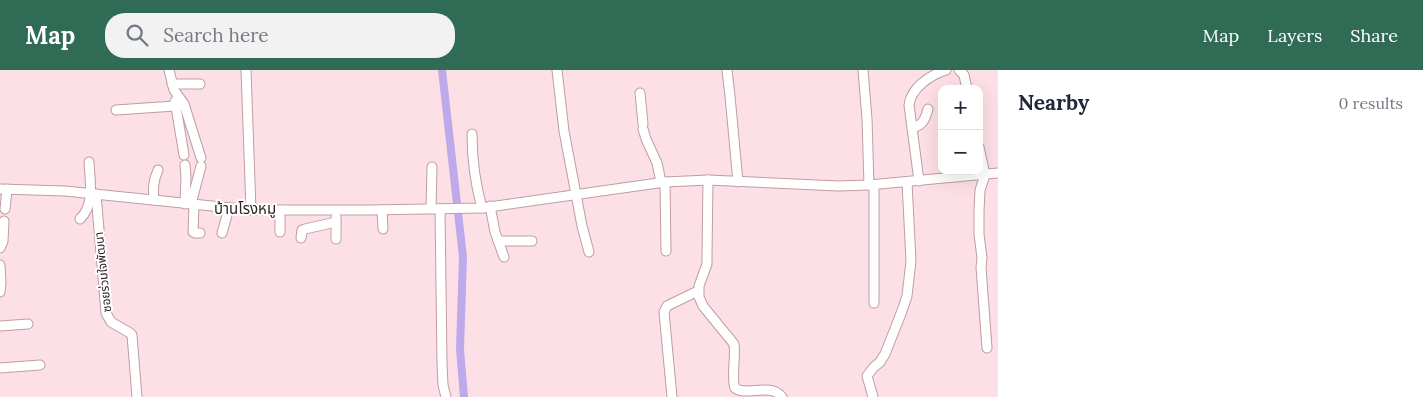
<!DOCTYPE html>
<html lang="en">
<head>
<meta charset="utf-8">
<style>
  body { margin:0; font-family:Lora,"Noto Sans Thai",serif; background:#f2f2f3; color:#1f2937 }
  .controls { position:absolute; right:15px; top:15px; display:grid; overflow:hidden; border-radius:10px; box-shadow:0 5px 20px #0002 }
  .controls button { width:45px; height:45px; display:grid; place-items:center; padding:0; border:0; border-bottom:1px solid #e0e1e3; background:#fff; color:#1f2937; font:25px sans-serif }
  .list { margin:0; padding:0; list-style:none }
  h2 { display:flex; justify-content:space-between; align-items:center; height:65px; margin:0; padding:0 20px; font-size:21px }
  h2 small { font-size:16px; font-weight:400; color:#747a83 }
  .icon { flex:none; width:28px; height:28px; fill:none; stroke:currentColor; stroke-width:2; stroke-linecap:round; stroke-linejoin:round }
  .map { position:relative; flex:none; width:998px; height:327px; overflow:hidden }
  header { display:flex; align-items:center; gap:30px; box-sizing:border-box; height:70px; padding:0 25px; background:#306b55; color:#fff }
  header strong { font-size:24px }
  nav { display:flex; gap:28px; margin-inline-start:auto; font-size:18px }
  .search { width:350px; height:45px; background:#f2f2f3; display:flex; align-items:center; gap:12px; box-sizing:border-box; padding:0 18px; border-radius:20px; color:#747a83; font-size:19px }
  main { display:flex }
  aside { flex:1; background:#fff }
  .map>svg:first-child { display:block }
</style>
</head>
<body>
<header>
<strong>Map</strong>
<div class="search"><svg class="icon" aria-label="search" viewBox="0 0 24 24"><circle cx="10" cy="10" r="6"/><path d="M15 15l6 6"/></svg>Search here</div>
<nav><a>Map</a><a>Layers</a><a>Share</a></nav>
</header>
<main>
<div class="map">
<svg width="998" height="327" viewBox="0 0 998 327">
  <rect width="100%" height="100%" fill="#fde0e6"/>
  <g fill="none" stroke-linecap="round" stroke-linejoin="round">
    <path stroke="#bea9eb" stroke-width="8" d="M 442,0 L 463,187 L 460,279 L 464,327"/>
    <defs>
      <g id="minor">
        <path d="M 169,0 L 174,20 L 184,34 L 201,88"/>
        <path d="M 246,0 L 251,140"/>
        <path d="M 557,0 L 564,61 L 582,156 L 589,182"/>
        <path d="M 727,0 L 730,26 L 738,112"/>
        <path d="M 863,0 L 867,49 L 869,115"/>
        <path d="M 959,0 L 964,5 L 967,19"/>
        <path d="M 172,14 L 200,14"/>
        <path d="M 640,23 L 643,54"/>
        <path d="M 175,31 L 184,85"/>
        <path d="M 116,40 L 175,36 L 184,34"/>
        <path d="M 912,58 C 923,55 925,50 928,39"/>
        <path d="M 643,59 L 646,69 L 657,93 L 661,112"/>
        <path d="M 472,64 C 472,89 475,113 482,138"/>
        <path d="M 979,77 L 985,105 L 980,120 L 979,141 L 979,164 L 982,188 L 981,197 L 987,278"/>
        <path d="M 185,95 L 186,107 L 185,134"/>
        <path d="M 708,110 L 707,185 L 707,194 L 699,216 L 699,227 L 703,236 L 734,274 C 736,285 731,310 735,318 C 746,327 770,312 782,327"/>
        <path d="M 919,111 L 909,35 C 911,18 930,5 946,0"/>
        <path d="M 665,112 L 666,181"/>
        <path d="M 0,119 L 65,121 L 251,140 L 370,140 L 482,138 L 665,112 L 708,110 L 838,116 L 869,115 L 998,103"/>
        <path d="M 96,124 L 106,243 L 111,252 L 130,263 L 132,265 L 137,327"/>
        <path d="M 154,130 C 153,119 153,111 158,100"/>
        <path d="M 191,134 L 201,96"/>
        <path d="M 194,134 L 193,162 L 195,163 L 200,163"/>
        <path d="M 490,136 L 495,162 L 504,187"/>
        <path d="M 5,139 L 7,119"/>
        <path d="M 431,139 L 432,97"/>
        <path d="M 440,139 L 442,293 L 443,315 L 446,327"/>
        <path d="M 382,140 L 383,159"/>
        <path d="M 336,147 L 336,169"/>
        <path d="M 80,149 C 95,134 90,112 89,92"/>
        <path d="M 280,162 L 280,140"/>
        <path d="M 222,163 L 229,138"/>
        <path d="M 301,168 L 302,160 L 305,159 L 336,152"/>
        <path d="M 498,171 L 532,171"/>
        <path d="M 0,178 L 3,171 L 4,151"/>
        <path d="M 0,195 L 1,213 L 0,222"/>
        <path d="M 874,233 L 874,115"/>
        <path d="M 0,256 L 28,254"/>
        <path d="M 0,298 L 40,295"/>
        <path d="M 672,327 L 664,242 L 667,236 L 671,234 L 698,221"/>
        <path d="M 873,327 L 867,306 L 873,298 L 880,292 L 885,284 L 902,241 L 907,226 L 911,191 L 907,112"/>
      </g>
    </defs>
    <use href="#minor" stroke="#bf9da4" stroke-width="11"/>
    <use href="#minor" stroke="#fff" stroke-width="9"/>
  </g>
  <g text-anchor="middle" stroke-width="4" stroke-linejoin="round" paint-order="stroke">
    <g font-size="12" fill="#2f2225" stroke="#fff">
      <text transform="translate(103 202) rotate(-96)" y="4">ซอยร่วมใจพัฒนา</text>
    </g>
    <g font-size="15" fill="#2f2225" stroke="#fff">
      <text x="245" y="144">บ้านโรงหมู</text>
    </g>
  </g>
</svg>
<div class="controls">
<button>+</button>
<button>−</button>
</div>
</div>
<aside>
<h2>Nearby<small>0 results</small></h2>
<ul class="list">
</ul>
</aside>
</main>
</body>
</html>
